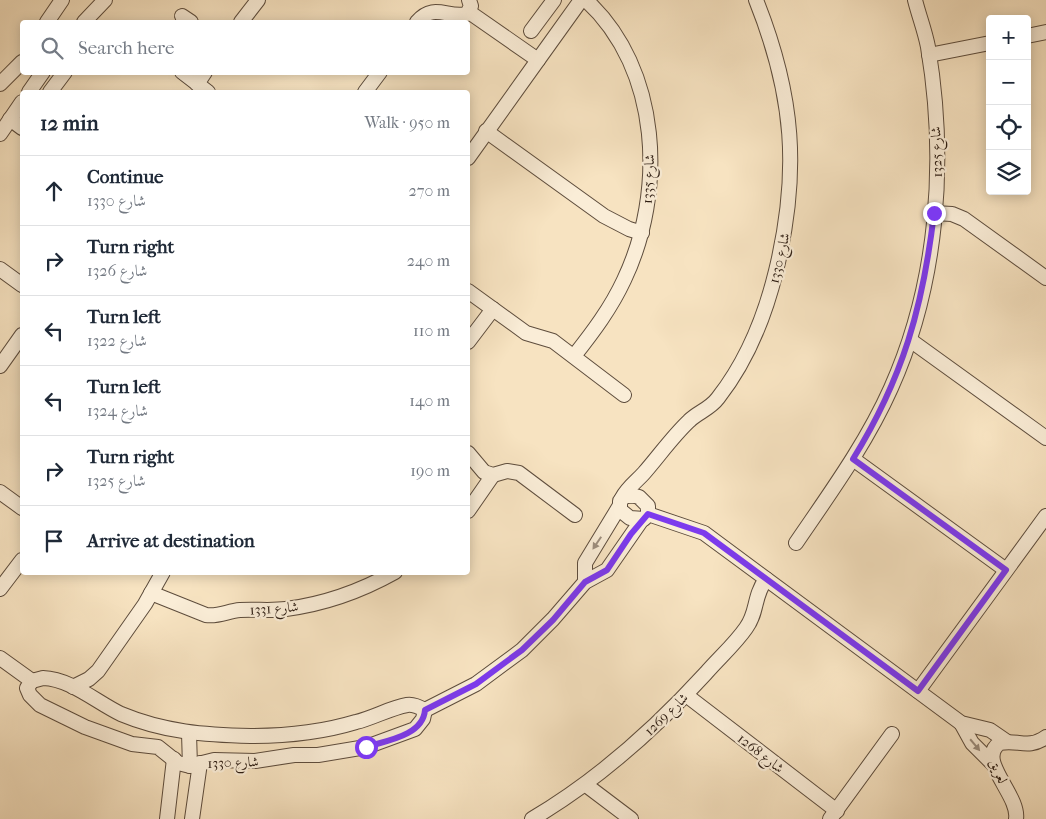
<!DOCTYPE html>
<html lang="en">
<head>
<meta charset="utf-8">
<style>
  body { margin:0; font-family:"IM FELL French Canon",Amiri,serif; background:#f6f6f7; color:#1f2937 }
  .controls { position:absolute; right:15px; top:15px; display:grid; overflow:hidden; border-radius:5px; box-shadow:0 2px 12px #0003 }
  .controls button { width:45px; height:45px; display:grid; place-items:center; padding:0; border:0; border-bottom:1px solid #e0e1e3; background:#fff; color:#1f2937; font:25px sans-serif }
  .stop { position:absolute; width:15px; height:15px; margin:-11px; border:4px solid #7c3aed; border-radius:50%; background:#fff }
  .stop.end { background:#7c3aed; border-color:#fff; box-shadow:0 1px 5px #0008 }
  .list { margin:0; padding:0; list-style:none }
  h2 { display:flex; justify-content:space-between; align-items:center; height:65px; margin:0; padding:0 20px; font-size:21px }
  h2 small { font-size:16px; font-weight:400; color:#747a83 }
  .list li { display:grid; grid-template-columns:32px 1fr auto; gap:15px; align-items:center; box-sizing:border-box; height:70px; padding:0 20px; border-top:1px solid #e0e1e3 }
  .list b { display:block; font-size:19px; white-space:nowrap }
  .list p { margin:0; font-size:16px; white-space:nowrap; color:#747a83 }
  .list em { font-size:16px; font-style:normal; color:#747a83 }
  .icon { flex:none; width:28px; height:28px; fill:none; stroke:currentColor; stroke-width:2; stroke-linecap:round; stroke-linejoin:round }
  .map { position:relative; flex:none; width:1046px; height:819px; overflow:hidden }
  .search { position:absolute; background:#fff; box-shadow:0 2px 12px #0003; left:20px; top:20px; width:450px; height:55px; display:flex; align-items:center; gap:12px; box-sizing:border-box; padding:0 18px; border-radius:5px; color:#747a83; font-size:19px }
  .panel { position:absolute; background:#fff; box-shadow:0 2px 12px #0003; left:20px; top:90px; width:450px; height:485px; border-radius:5px }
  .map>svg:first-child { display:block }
</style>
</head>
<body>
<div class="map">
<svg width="1046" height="819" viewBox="0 0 1046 819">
  <rect width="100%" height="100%" fill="#f7e3c1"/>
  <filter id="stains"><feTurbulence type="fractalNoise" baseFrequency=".004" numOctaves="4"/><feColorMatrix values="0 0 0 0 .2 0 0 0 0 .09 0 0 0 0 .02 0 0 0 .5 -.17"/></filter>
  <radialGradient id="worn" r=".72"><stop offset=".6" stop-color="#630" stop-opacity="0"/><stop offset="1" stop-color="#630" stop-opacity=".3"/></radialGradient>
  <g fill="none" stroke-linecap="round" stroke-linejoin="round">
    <defs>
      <g id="minor">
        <path d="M 469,12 L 538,60 L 581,0"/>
        <path d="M 182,16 L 191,22"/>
        <path d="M 47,22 L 62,0"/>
        <path d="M 84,22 L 105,0"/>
        <path d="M 241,22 L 258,0"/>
        <path d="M 417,22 C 434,2 448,19 467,14 L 471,6 L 469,0"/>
        <path d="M 531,31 L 554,0"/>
        <path d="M 1027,36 L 1046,32"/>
        <path d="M 929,55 L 990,43"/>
        <path d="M 182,72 L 208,92"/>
        <path d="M 0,84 L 22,62"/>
        <path d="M 197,84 L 205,72"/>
        <path d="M 29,92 L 43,72"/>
        <path d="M 50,92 L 65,72"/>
        <path d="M 365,92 L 380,72"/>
        <path d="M 10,119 L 22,128"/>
        <path d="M 486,131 L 604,216 L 629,229 L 642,233"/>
        <path d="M 0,134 L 22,102"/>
        <path d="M 468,158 L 538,60"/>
        <path d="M 934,213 L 952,214 L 964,219 L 1046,278"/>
        <path d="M 0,269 L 22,285"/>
        <path d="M 468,291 L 526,333 L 553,341 L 624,395"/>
        <path d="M 910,340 L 1046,438"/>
        <path d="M 468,342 L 493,309"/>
        <path d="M 574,356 C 593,332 611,308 624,280 C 666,192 661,69 586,0"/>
        <path d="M 0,366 L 22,335"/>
        <path d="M 468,453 L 484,472 L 493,475 L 507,471 L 519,473 L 575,515"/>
        <path d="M 853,459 L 1006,570"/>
        <path d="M 0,492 L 22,508"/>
        <path d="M 631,495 L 639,497 L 648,506 L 648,514 L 644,519 L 630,518 L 620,510 L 620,501 L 624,497 Z"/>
        <path d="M 622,498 C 628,487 636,482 644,473 C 659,456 672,437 689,421 C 698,412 710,409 718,398 C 747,361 765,316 776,271 C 800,172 794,95 756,0"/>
        <path d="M 468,511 L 493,475"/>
        <path d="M 648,514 L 704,533 L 961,723 L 990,730 L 1006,741"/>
        <path d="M 796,543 C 830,493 866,444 891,388 C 938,283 947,161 928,47 C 925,31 919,16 915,0"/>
        <path d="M 585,582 L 585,563 L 619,507"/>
        <path d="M 0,589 L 22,560"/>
        <path d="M 151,593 L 206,615 C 218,617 228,611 240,610 C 255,609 271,611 286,609 C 325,604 361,591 395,572"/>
        <path d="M 0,658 L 32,681"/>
        <path d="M 43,678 C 71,679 96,702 121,714 C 164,732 205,735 251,736 C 286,736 323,732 356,722 C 373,718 390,708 407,705 C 413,704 419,707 425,710 L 423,719 L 415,729 L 366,747 L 318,755 L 294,755 L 255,761 L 214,760 L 190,766 L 178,763 L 158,747 L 132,744 L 85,727 L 40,705 L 30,695 L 27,688 L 32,681 Z"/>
        <path d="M 73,687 L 89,679 L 98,671 L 145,604 L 163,572"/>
        <path d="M 918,691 L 1046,516"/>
        <path d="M 686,695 L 837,811"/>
        <path d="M 425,710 L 476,684 L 522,650 L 553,619 L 585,582 L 607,570 L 641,521"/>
        <path d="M 961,723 L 972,743 L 993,764"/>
        <path d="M 189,733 L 190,766"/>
        <path d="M 586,785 L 631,819"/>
        <path d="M 167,819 L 174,759"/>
        <path d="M 192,819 L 200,763"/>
        <path d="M 532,819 C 598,780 654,730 706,673 C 719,658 735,644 746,628 C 758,612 753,597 766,579"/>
        <path d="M 830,819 L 892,734"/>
        <path d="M 1016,819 C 1020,795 975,759 1000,743 C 1019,739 1027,750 1046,737"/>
      </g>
    </defs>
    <use href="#minor" stroke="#5e4d3d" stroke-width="16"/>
    <use href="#minor" stroke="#faedd7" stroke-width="14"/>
  </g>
  <defs><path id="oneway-solid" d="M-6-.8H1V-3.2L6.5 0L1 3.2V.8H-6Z" transform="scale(1.25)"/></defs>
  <g fill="#9d8e7e">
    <use href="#oneway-solid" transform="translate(597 543) rotate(124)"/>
    <use href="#oneway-solid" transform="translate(975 745) rotate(50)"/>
  </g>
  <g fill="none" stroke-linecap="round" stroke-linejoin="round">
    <path stroke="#7c3aed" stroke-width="6" d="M 366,747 C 385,741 423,736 425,710 L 476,684 L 522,650 L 553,620 L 585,582 L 607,570 L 631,534 L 648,514 L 704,533 L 918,691 L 1006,570 L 853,459 C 903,378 923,307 934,213"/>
  </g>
  <g text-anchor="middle" stroke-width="4.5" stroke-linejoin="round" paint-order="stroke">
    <g font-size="14" fill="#2b1b11" stroke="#faedd7">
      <text transform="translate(936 152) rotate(-92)" y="5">شارع 1325</text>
      <text transform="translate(648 179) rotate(-87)" y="5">شارع 1335</text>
      <text transform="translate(779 258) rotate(-77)" y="5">شارع 1330</text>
      <text transform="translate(274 608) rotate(-4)" y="5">شارع 1331</text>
      <text transform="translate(666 714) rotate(-44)" y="5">شارع 1269</text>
      <text transform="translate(761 753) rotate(38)" y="5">شارع 1268</text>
      <text transform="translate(233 762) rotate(-2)" y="5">شارع 1330</text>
      <text transform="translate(999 771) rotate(67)" y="5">لعريق</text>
    </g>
  </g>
  <rect width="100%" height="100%" filter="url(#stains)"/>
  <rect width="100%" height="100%" fill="url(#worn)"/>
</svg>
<div class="controls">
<button>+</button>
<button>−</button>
<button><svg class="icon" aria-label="locate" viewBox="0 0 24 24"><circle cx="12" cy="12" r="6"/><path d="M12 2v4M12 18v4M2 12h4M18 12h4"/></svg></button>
<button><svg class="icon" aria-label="layers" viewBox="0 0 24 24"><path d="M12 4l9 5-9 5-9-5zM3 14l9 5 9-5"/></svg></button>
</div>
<div class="stop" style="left:366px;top:747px"></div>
<div class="stop end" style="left:934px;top:213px"></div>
<div class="search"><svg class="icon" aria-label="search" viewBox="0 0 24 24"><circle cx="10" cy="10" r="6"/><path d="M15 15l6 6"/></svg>Search here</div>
<section class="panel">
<h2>12 min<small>Walk · 950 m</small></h2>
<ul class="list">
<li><svg class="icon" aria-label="ahead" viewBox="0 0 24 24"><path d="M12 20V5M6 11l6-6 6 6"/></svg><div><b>Continue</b><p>شارع 1330</p></div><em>270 m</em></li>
<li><svg class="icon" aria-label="right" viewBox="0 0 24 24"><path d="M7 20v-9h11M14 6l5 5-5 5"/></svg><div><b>Turn right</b><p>شارع 1326</p></div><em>240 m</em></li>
<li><svg class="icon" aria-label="left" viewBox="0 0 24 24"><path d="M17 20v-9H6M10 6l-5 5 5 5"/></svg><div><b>Turn left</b><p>شارع 1322</p></div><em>110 m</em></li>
<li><svg class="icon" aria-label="left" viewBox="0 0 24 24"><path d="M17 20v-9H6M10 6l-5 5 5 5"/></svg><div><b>Turn left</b><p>شارع 1324</p></div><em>140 m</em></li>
<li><svg class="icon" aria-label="right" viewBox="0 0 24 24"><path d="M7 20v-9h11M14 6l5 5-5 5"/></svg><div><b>Turn right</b><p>شارع 1325</p></div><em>190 m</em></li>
<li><svg class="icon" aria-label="arrive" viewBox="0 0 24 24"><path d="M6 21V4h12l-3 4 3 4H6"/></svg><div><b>Arrive at destination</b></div></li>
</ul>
</section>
</div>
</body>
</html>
